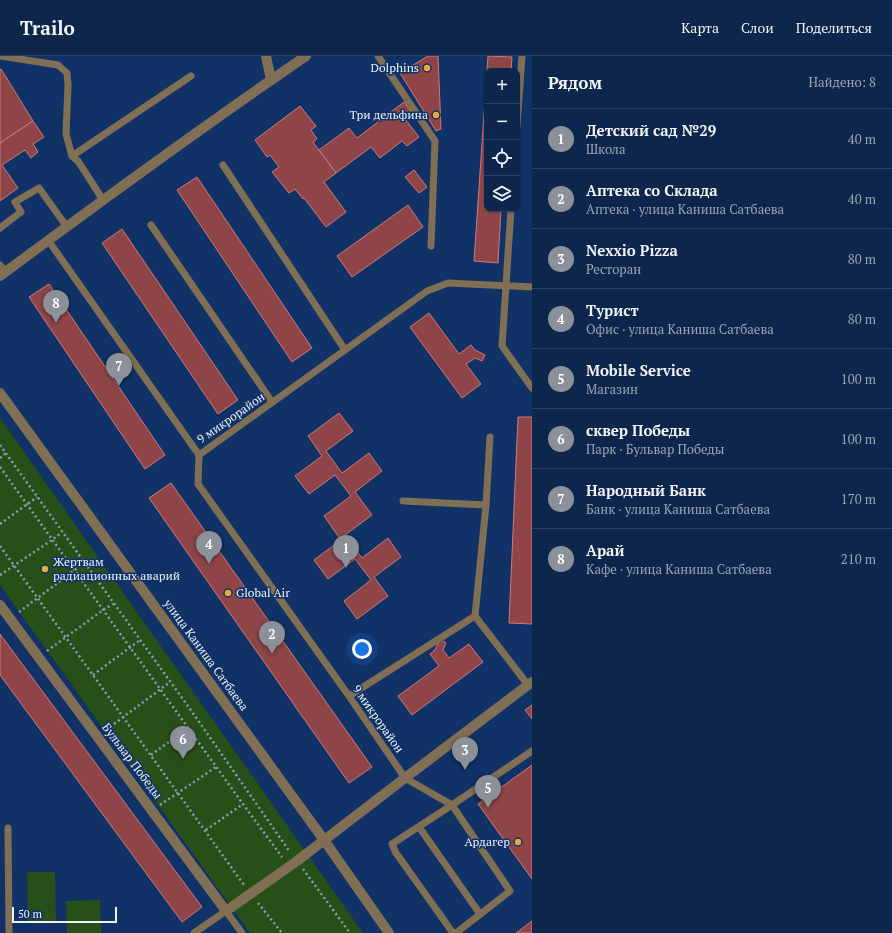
<!DOCTYPE html>
<html lang="ru">
<head>
<meta charset="utf-8">
<style>
  body { margin:0; font-family:"PT Serif",serif; background:#152e53; color:#f1f3f6 }
  .controls { position:absolute; right:12px; top:12px; display:grid; overflow:hidden; border-radius:8px; box-shadow:0 1px 3px #0004 }
  .controls button { width:36px; height:36px; display:grid; place-items:center; padding:0; border:0; border-bottom:1px solid #2c4364; background:#0c264c; color:#f1f3f6; font:20px sans-serif }
  .scale { position:absolute; left:12px; bottom:10px; width:105px; box-sizing:border-box; padding-left:4px; border:2px solid #eef3f9; border-top:0; font-size:11px; line-height:14px; white-space:nowrap; color:#eef3f9; -webkit-text-stroke:3px #103266; paint-order:stroke }
  .you { position:absolute; left:362px; top:593px; width:14px; height:14px; margin:-10px; border:3px solid #fff; border-radius:50%; background:#1a73e8; box-shadow:0 0 0 6px #1a73e833 }
  .badge { display:grid; place-items:center; width:26px; height:26px; border-radius:50%; background:#8c9099; color:#fff; font-size:13px; font-weight:700 }
  .pin { position:absolute; translate:-50% -33px; filter:drop-shadow(0 1px 2px #0008) }
  .pin::after { content:''; position:absolute; top:21px; width:14px; height:12px; background:inherit; clip-path:polygon(0 0,100% 0,50% 100%) }
  .list { margin:0; padding:0; list-style:none }
  h2 { display:flex; justify-content:space-between; align-items:center; height:52px; margin:0; padding:0 16px; font-size:17px }
  h2 small { font-size:13px; font-weight:400; color:#9aa5b5 }
  .list li { display:grid; grid-template-columns:26px 1fr auto; gap:12px; align-items:center; box-sizing:border-box; height:60px; padding:0 16px; border-top:1px solid #2c4364 }
  .list b { display:block; font-size:15px; white-space:nowrap }
  .list p { margin:0; font-size:13px; white-space:nowrap; color:#9aa5b5 }
  .list em { font-size:13px; font-style:normal; color:#9aa5b5 }
  .icon { flex:none; width:22px; height:22px; fill:none; stroke:currentColor; stroke-width:2; stroke-linecap:round; stroke-linejoin:round }
  .map { position:relative; flex:none; width:532px; height:877px; overflow:hidden }
  header { display:flex; align-items:center; gap:24px; box-sizing:border-box; height:56px; padding:0 20px; background:#0c264c; border-bottom:1px solid #2c4364 }
  header strong { font-size:19px }
  nav { display:flex; gap:22px; margin-inline-start:auto; font-size:14px }
  main { display:flex }
  aside { flex:1; background:#0c264c }
  .map>svg:first-child { display:block }
</style>
</head>
<body>
<header>
<strong>Trailo</strong>
<nav><a>Карта</a><a>Слои</a><a>Поделиться</a></nav>
</header>
<main>
<div class="map">
<svg width="532" height="877" viewBox="0 0 532 877">
  <rect width="100%" height="100%" fill="#103266"/>
  <g fill="#275019">
    <path d="M 0,362 L 363,877 L 250,877 L 0,529 Z"/>
    <path d="M 27,816 L 55,816 L 56,866 L 28,866 Z"/>
    <path d="M 100,844 L 101,877 L 67,877 L 66,845 Z"/>
  </g>
  <g fill="#8f4548" stroke="#cb7b7c">
    <path d="M 428,0 L 438,0 L 441,73 L 436,75 L 400,17 Z"/>
    <path d="M 488,0 L 512,1 L 511,15 L 487,15 L 487,153 L 501,153 L 498,207 L 474,205 Z"/>
    <path d="M 1,13 L 33,65 L 0,87 L 0,14 Z"/>
    <path d="M 404,46 L 412,57 L 405,63 L 419,81 L 407,90 L 402,85 L 380,102 L 371,91 L 336,117 L 319,94 L 349,72 L 357,82 Z"/>
    <path d="M 300,50 L 316,70 L 311,74 L 317,83 L 313,86 L 336,117 L 324,126 L 346,156 L 326,171 L 304,142 L 303,143 L 295,133 L 289,137 L 272,116 L 279,111 L 270,99 L 267,101 L 255,84 Z"/>
    <path d="M 33,65 L 44,81 L 33,88 L 38,96 L 31,102 L 25,94 L 2,109 L 18,132 L 0,145 L 0,87 Z"/>
    <path d="M 414,114 L 427,131 L 419,137 L 405,121 Z"/>
    <path d="M 197,121 L 312,292 L 292,306 L 177,134 Z"/>
    <path d="M 408,149 L 423,171 L 352,221 L 337,200 Z"/>
    <path d="M 122,173 L 238,344 L 218,358 L 102,187 Z"/>
    <path d="M 49,228 L 165,399 L 145,413 L 29,241 Z"/>
    <path d="M 429,257 L 459,298 L 471,289 L 475,294 L 485,299 L 482,305 L 475,302 L 466,308 L 481,328 L 462,342 L 410,271 Z"/>
    <path d="M 339,357 L 353,375 L 326,395 L 342,417 L 369,397 L 382,415 L 355,436 L 372,459 L 345,479 L 362,502 L 388,482 L 401,501 L 374,521 L 388,540 L 357,563 L 344,545 L 371,524 L 355,503 L 328,523 L 314,504 L 341,484 L 324,460 L 351,440 L 335,419 L 309,438 L 295,420 L 322,400 L 308,380 Z"/>
    <path d="M 518,361 L 532,361 L 532,568 L 509,567 Z"/>
    <path d="M 171,427 L 372,711 L 349,727 L 149,442 Z"/>
    <path d="M 0,578 L 202,851 L 182,866 L 0,619 Z"/>
    <path d="M 440,583 L 446,587 L 443,594 L 449,602 L 469,588 L 483,606 L 412,659 L 398,640 L 439,610 L 430,598 L 435,594 Z"/>
    <path d="M 532,649 L 532,663 L 525,654 Z"/>
    <path d="M 532,709 L 532,823 L 478,748 Z"/>
    <path d="M 532,865 L 532,877 L 516,877 Z"/>
  </g>
  <g fill="none" stroke-linecap="round" stroke-linejoin="round">
    <g stroke="#899bb6" stroke-width="2.5" stroke-dasharray="2 3" stroke-linecap="butt">
      <path d="M 0,389 L 195,660 L 290,796"/>
      <path d="M 0,402 L 6,397"/>
      <path d="M 0,411 L 243,748 L 282,801"/>
      <path d="M 0,468 L 37,441"/>
      <path d="M 0,490 L 244,829"/>
      <path d="M 0,519 L 52,484 L 62,476"/>
      <path d="M 19,556 L 84,507"/>
      <path d="M 47,595 L 103,554 L 113,548"/>
      <path d="M 93,619 L 140,584"/>
      <path d="M 106,674 L 170,626"/>
      <path d="M 151,699 L 188,672"/>
      <path d="M 160,749 L 216,711"/>
      <path d="M 206,774 L 243,748"/>
      <path d="M 303,813 L 350,877"/>
      <path d="M 258,847 L 282,877"/>
    </g>
    <g stroke="#806f54" stroke-width="7">
      <path d="M 0,0 L 58,9 L 67,17 L 68,29 L 66,78 L 72,100 L 78,105 L 103,144"/>
      <path d="M 378,0 L 435,85 L 431,190"/>
      <path d="M 517,70 L 522,0"/>
      <path d="M 72,100 L 191,20"/>
      <path d="M 223,109 L 345,294"/>
      <path d="M 511,153 L 502,290 L 532,332"/>
      <path d="M 151,169 L 272,346"/>
      <path d="M 0,172 L 21,156 L 15,146 L 39,132 L 67,171"/>
      <path d="M 48,184 L 199,399"/>
      <path d="M 0,209 L 6,216"/>
      <path d="M 532,231 L 448,227 L 427,235 L 199,399 L 198,428 L 349,640 L 405,722 L 452,749 L 532,695"/>
      <path d="M 403,445 L 486,449"/>
      <path d="M 475,560 L 528,629"/>
      <path d="M 349,640 L 475,560 L 486,449 L 490,381"/>
      <path d="M 419,771 L 480,858"/>
      <path d="M 8,772 L 9,877"/>
      <path d="M 194,877 L 226,855 L 242,877"/>
      <path d="M 453,877 L 396,797 L 392,788 L 452,749 L 510,835 L 456,877"/>
    </g>
    <g stroke="#806f54" stroke-width="10">
      <path d="M 266,0 L 271,24"/>
      <path d="M 0,220 C 101,145 202,71 306,0"/>
      <path d="M 0,549 L 226,855 L 297,805 L 405,722 L 532,626"/>
    </g>
    <path stroke="#806f54" stroke-width="10" d="M 0,337 L 324,784 L 389,877"/>
  </g>
  <g fill="#e9ab38" stroke="#103266" stroke-width="1.5">
    <circle cx="427" cy="12" r="4"/>
    <circle cx="436" cy="59" r="4"/>
    <circle cx="45" cy="513" r="4"/>
    <circle cx="228" cy="537" r="4"/>
    <circle cx="518" cy="786" r="4"/>
  </g>
  <g text-anchor="middle" stroke-width="3" stroke-linejoin="round" paint-order="stroke">
    <g font-size="12" fill="#eef3f9" stroke="#103266" text-anchor="end">
      <text x="419" y="16">Dolphins</text>
      <text x="428" y="63">Три дельфина</text>
      <text x="53" y="510" text-anchor="start">Жертвам<tspan x="53" dy="14">радиационных аварий</tspan></text>
      <text x="236" y="541" text-anchor="start">Global Air</text>
      <text x="510" y="790">Ардагер</text>
    </g>
    <g font-size="12" fill="#eef3f9" stroke="#103266">
      <text transform="translate(231 362) rotate(-35)" y="4">9 микрорайон</text>
      <text transform="translate(206 599) rotate(54)" y="4">улица Каниша Сатбаева</text>
      <text transform="translate(378 663) rotate(55)" y="4">9 микрорайон</text>
      <text transform="translate(132 705) rotate(53)" y="4">Бульвар Победы</text>
    </g>
  </g>
</svg>
<div class="controls">
<button>+</button>
<button>−</button>
<button><svg class="icon" aria-label="locate" viewBox="0 0 24 24"><circle cx="12" cy="12" r="6"/><path d="M12 2v4M12 18v4M2 12h4M18 12h4"/></svg></button>
<button><svg class="icon" aria-label="layers" viewBox="0 0 24 24"><path d="M12 4l9 5-9 5-9-5zM3 14l9 5 9-5"/></svg></button>
</div>
<div class="scale">50 m</div>
<div class="you"></div>
<div class="pin badge" style="left:346px;top:512px">1</div>
<div class="pin badge" style="left:272px;top:598px">2</div>
<div class="pin badge" style="left:465px;top:714px">3</div>
<div class="pin badge" style="left:209px;top:508px">4</div>
<div class="pin badge" style="left:488px;top:752px">5</div>
<div class="pin badge" style="left:183px;top:703px">6</div>
<div class="pin badge" style="left:119px;top:330px">7</div>
<div class="pin badge" style="left:56px;top:267px">8</div>
</div>
<aside>
<h2>Рядом<small>Найдено: 8</small></h2>
<ul class="list">
<li><span class="badge">1</span><div><b>Детский сад №29</b><p>Школа</p></div><em>40 m</em></li>
<li><span class="badge">2</span><div><b>Аптека со Склада</b><p>Аптека · улица Каниша Сатбаева</p></div><em>40 m</em></li>
<li><span class="badge">3</span><div><b>Nexxio Pizza</b><p>Ресторан</p></div><em>80 m</em></li>
<li><span class="badge">4</span><div><b>Турист</b><p>Офис · улица Каниша Сатбаева</p></div><em>80 m</em></li>
<li><span class="badge">5</span><div><b>Mobile Service</b><p>Магазин</p></div><em>100 m</em></li>
<li><span class="badge">6</span><div><b>сквер Победы</b><p>Парк · Бульвар Победы</p></div><em>100 m</em></li>
<li><span class="badge">7</span><div><b>Народный Банк</b><p>Банк · улица Каниша Сатбаева</p></div><em>170 m</em></li>
<li><span class="badge">8</span><div><b>Арай</b><p>Кафе · улица Каниша Сатбаева</p></div><em>210 m</em></li>
</ul>
</aside>
</main>
</body>
</html>
